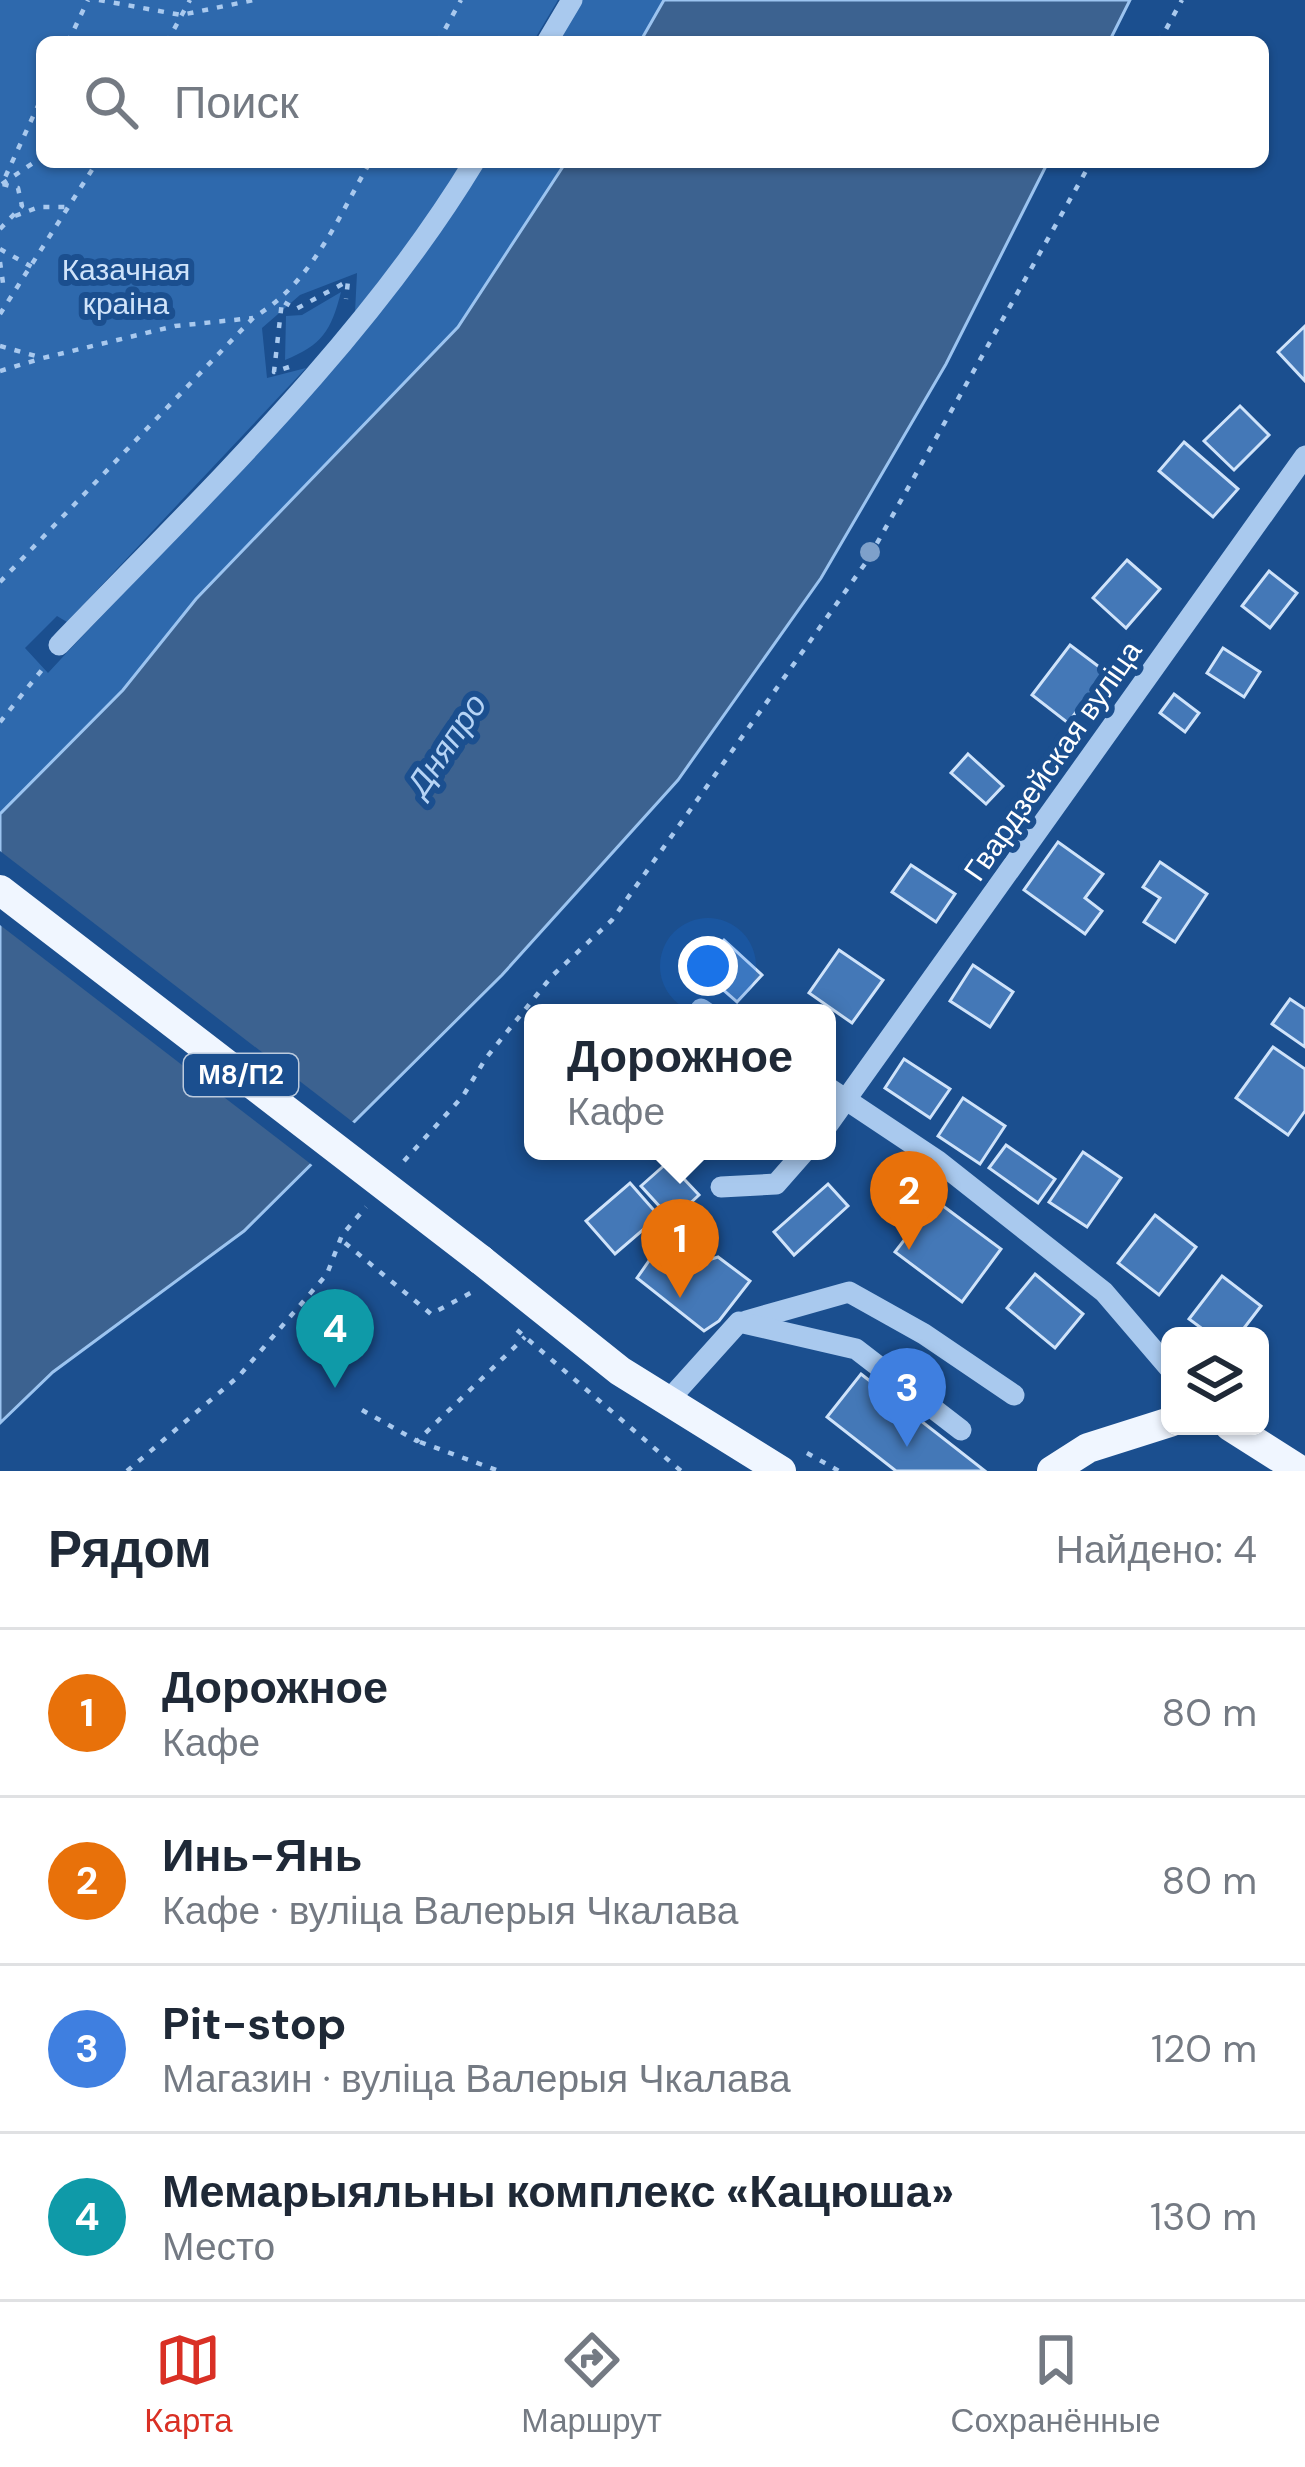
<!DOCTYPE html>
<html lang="ru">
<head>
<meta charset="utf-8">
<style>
  body { margin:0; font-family:"DM Sans",sans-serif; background:#f2f2f3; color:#1f2937 }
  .controls { position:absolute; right:36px; bottom:36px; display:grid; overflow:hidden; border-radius:18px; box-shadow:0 3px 9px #0004 }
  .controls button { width:108px; height:108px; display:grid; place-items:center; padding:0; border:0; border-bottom:3px solid #e0e1e3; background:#fff; color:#1f2937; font:60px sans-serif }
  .you { position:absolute; left:708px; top:966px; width:42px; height:42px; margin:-30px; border:9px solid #fff; border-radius:50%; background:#1a73e8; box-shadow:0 0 0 18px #1a73e833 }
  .badge { display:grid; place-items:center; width:78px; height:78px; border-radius:50%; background:#d93025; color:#fff; font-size:39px; font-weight:700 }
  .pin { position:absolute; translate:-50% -99px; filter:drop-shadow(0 3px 6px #0008) }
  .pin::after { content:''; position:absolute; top:63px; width:42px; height:36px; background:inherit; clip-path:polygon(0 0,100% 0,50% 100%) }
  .popup { position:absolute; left:524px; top:1004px; width:312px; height:156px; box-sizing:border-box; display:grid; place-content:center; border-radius:18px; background:#fff; filter:drop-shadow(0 3px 9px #0005); font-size:39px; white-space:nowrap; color:#747a83 }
  .popup b { font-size:45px; color:#1f2937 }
  .popup::after { content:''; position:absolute; left:50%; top:100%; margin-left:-24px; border:24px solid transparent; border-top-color:#fff }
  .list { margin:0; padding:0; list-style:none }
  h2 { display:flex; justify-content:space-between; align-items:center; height:156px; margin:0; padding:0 48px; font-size:51px }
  h2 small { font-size:39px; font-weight:400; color:#747a83 }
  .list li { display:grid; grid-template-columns:78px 1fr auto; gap:36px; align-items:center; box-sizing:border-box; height:168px; padding:0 48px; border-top:3px solid #e0e1e3 }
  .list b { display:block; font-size:45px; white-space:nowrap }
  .list p { margin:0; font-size:39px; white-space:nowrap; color:#747a83 }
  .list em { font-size:39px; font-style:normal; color:#747a83 }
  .icon { flex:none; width:66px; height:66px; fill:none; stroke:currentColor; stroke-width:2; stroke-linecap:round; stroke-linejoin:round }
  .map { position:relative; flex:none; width:1305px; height:1471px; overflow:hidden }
  .search { position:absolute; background:#fff; box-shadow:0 3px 9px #0004; left:36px; right:36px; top:36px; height:132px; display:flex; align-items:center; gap:30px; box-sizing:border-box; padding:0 42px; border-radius:18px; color:#747a83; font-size:45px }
  .sheet { height:828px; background:#fff }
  nav { display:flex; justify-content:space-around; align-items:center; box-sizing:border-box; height:168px; border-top:3px solid #e0e1e3; background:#fff; font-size:33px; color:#747a83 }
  nav a { display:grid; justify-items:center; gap:6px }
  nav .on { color:#d93025 }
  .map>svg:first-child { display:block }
</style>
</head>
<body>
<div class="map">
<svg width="1305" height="1471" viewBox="0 0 1305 1471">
  <rect width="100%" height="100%" fill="#1b4f8f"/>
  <g fill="#2e69ad">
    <path d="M 0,0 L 558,0 L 533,42 L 42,42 L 42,162 L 462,162 L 426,221 L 355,312 L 357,273 L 300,295 L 262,328 L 267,378 L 306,368 L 67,622 L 57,616 L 25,648 L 48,673 C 196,513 372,350 483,162 L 566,162 L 458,327 L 196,599 L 123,690 L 0,814 Z"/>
    <path d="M 578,0 L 664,0 L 640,42 L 554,42 Z"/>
    <path d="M 341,292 C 331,331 322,345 285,360 L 286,316 L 302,315 Z"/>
  </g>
  <g fill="#3c6290" stroke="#9cc4f0" stroke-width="3">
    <path d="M 664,0 L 1130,0 L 1109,42 L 640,42 Z"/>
    <path d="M 566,162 L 1048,162 L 946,364 L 821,578 L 678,780 L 502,975 L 244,1231 L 53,1372 L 0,1423 L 0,814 L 123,690 L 196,599 L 458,327 Z"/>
  </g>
  <path fill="#1b4f8f" d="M 0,851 L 358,1126 L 316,1168 L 0,925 Z"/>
  <g fill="#4478b7" stroke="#cfe3fa" stroke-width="3">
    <path d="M 1305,326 L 1305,381 L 1278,352 Z"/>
    <path d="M 1240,406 L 1269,435 L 1234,470 L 1204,441 Z"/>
    <path d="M 1184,442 L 1238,489 L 1213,517 L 1159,471 Z"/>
    <path d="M 1127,560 L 1160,589 L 1126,628 L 1093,598 Z"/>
    <path d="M 1269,571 L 1297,593 L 1270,628 L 1242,606 Z"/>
    <path d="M 1070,645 L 1106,672 L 1068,723 L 1032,695 Z"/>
    <path d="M 1223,648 L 1260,672 L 1244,697 L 1207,673 Z"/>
    <path d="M 1174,694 L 1199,713 L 1185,732 L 1160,713 Z"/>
    <path d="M 968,754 L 1003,786 L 986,804 L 951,773 Z"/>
    <path d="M 1058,842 L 1103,874 L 1085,898 L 1102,911 L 1085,934 L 1024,890 Z"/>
    <path d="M 1160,862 L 1207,894 L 1175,942 L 1144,922 L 1160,898 L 1143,887 Z"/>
    <path d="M 911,865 L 955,894 L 936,922 L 892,892 Z"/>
    <path d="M 724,940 L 762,975 L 737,1002 L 698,968 Z"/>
    <path d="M 839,950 L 883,980 L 852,1023 L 809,993 Z"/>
    <path d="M 973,965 L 1013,992 L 990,1027 L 950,1001 Z"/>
    <path d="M 1290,999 L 1305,1009 L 1305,1047 L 1272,1024 Z"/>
    <path d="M 1273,1047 L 1305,1069 L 1305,1111 L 1288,1135 L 1236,1098 Z"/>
    <path d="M 904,1059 L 950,1089 L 930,1118 L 885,1088 Z"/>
    <path d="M 963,1098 L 1005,1126 L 980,1164 L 938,1136 Z"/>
    <path d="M 1006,1145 L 1055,1179 L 1038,1203 L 989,1168 Z"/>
    <path d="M 1083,1152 L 1121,1178 L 1087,1227 L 1049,1202 Z"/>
    <path d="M 668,1162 L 699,1195 L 672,1220 L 641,1186 Z"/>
    <path d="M 630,1183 L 659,1216 L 615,1254 L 586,1221 Z"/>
    <path d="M 828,1184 L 848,1206 L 794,1255 L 774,1232 Z"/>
    <path d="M 935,1200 L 1001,1249 L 962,1302 L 895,1252 Z"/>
    <path d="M 1155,1215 L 1196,1247 L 1159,1295 L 1118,1263 Z"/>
    <path d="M 667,1235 L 708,1260 L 718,1257 L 750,1281 L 719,1321 L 704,1331 L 637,1278 Z"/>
    <path d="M 1035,1274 L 1083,1314 L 1055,1348 L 1007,1308 Z"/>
    <path d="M 1222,1276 L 1261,1306 L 1238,1336 L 1212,1336 L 1189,1319 Z"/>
    <path d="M 861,1374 L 985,1471 L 896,1471 L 827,1417 Z"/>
  </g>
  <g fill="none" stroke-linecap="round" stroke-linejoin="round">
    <g stroke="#a9c9ee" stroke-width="4.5" stroke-dasharray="6 9" stroke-linecap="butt">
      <path d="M 99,0 L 181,15 L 254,0"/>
      <path d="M 68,42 L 88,0"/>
      <path d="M 167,42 L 190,0"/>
      <path d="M 438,42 L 461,0"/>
      <path d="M 1159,42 L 1182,0"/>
      <path d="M 2,184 L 42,157"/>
      <path d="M 15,216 L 39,207 L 67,207"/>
      <path d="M 0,229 L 22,206 L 18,188 L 2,184 L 42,97"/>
      <path d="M 0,249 L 32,267"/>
      <path d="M 0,262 L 3,283"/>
      <path d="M 0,314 L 97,162"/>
      <path d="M 0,346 L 43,358 L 175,326 L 253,318"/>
      <path d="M 289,367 L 274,372 L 282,301 L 296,309 L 348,281 L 346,299"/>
      <path d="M 0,371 L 43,358"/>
      <path d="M 0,582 L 254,317 C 311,284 338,218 370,162"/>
      <path d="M 0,722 L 45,666"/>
      <path d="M 404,1161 L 463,1096 L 486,1058 L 552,976 L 612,920 L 867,561 L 1091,162"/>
      <path d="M 345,1243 L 431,1314 L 476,1290"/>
      <path d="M 517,1330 L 681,1471"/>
      <path d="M 362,1410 L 417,1441 L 525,1337"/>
      <path d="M 420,1442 L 499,1471"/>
      <path d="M 807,1453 L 839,1471"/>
      <path d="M 127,1471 L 239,1376 L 327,1274 L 342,1235 L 366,1207"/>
    </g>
    <g stroke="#a9c9ee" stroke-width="21">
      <path d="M 547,42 L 572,0"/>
      <path d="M 59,645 C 204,494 365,342 474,162"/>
      <path d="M 701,1009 L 707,1013"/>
      <path d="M 827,1087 L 938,1161 L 1104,1292 L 1170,1369"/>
      <path d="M 827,1126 L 1305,456"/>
      <path d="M 721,1187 L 776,1184 L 805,1151"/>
      <path d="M 746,1321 L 849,1292 L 924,1334 L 1014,1395"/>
      <path d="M 666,1403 L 739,1322 L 856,1349 L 961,1430"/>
    </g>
    <g stroke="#f0f6ff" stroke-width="30">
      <path d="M 481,1260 L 620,1371 L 781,1471"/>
      <path d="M 1230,1426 L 1301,1471"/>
      <path d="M 1052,1471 L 1088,1448 L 1170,1422"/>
    </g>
    <path stroke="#f0f6ff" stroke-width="30" d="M 0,890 L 481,1260"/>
  </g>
  <circle fill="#7ea0ca" cx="870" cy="552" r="10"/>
  <g text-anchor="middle" stroke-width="12" stroke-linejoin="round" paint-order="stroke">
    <rect fill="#1b4f8f" stroke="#bbcadd" stroke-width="3" x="184" y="1054" width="114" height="42" rx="9"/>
    <g font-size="27" font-weight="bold" fill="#fff">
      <text x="241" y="1084">М8/П2</text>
    </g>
    <g font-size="30" fill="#cfe3fa" stroke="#1b4f8f">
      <text x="126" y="280">Казачная<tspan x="126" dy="34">краіна</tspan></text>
    </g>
    <g font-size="30" fill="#fff" stroke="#1b4f8f">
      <text transform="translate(1053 761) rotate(-55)" y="10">Гвардзейская вуліца</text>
    </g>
    <g font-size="33" font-style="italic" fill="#b5d3f5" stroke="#1b4f8f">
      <text transform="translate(446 744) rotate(-56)" y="12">Дняпро</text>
    </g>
  </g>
</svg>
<div class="controls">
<button><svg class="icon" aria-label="layers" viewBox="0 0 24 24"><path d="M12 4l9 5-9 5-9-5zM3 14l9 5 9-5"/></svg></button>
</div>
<div class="you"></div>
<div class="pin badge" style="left:680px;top:1298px;background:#e8710a">1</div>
<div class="popup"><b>Дорожное</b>Кафе</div>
<div class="pin badge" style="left:909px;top:1250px;background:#e8710a">2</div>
<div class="pin badge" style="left:907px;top:1447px;background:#3f7fe0">3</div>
<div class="pin badge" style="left:335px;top:1388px;background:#0f9aa8">4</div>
<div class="search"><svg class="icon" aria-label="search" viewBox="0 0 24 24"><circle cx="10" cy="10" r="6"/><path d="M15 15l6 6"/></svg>Поиск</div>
</div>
<section class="sheet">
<h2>Рядом<small>Найдено: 4</small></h2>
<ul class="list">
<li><span class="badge" style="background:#e8710a">1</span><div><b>Дорожное</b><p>Кафе</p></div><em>80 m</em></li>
<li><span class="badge" style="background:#e8710a">2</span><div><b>Инь-Янь</b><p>Кафе · вуліца Валерыя Чкалава</p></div><em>80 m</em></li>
<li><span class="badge" style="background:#3f7fe0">3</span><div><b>Pit-stop</b><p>Магазин · вуліца Валерыя Чкалава</p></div><em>120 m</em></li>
<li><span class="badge" style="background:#0f9aa8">4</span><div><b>Мемарыяльны комплекс «Кацюша»</b><p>Место</p></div><em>130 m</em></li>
</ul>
</section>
<nav>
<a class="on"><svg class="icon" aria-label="map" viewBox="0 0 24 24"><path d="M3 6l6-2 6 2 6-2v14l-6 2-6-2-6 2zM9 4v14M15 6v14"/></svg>Карта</a>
<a><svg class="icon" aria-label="directions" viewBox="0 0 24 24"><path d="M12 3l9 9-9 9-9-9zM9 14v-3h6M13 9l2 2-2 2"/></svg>Маршрут</a>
<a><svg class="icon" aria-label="saved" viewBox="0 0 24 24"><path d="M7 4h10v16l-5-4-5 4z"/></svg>Сохранённые</a>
</nav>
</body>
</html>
